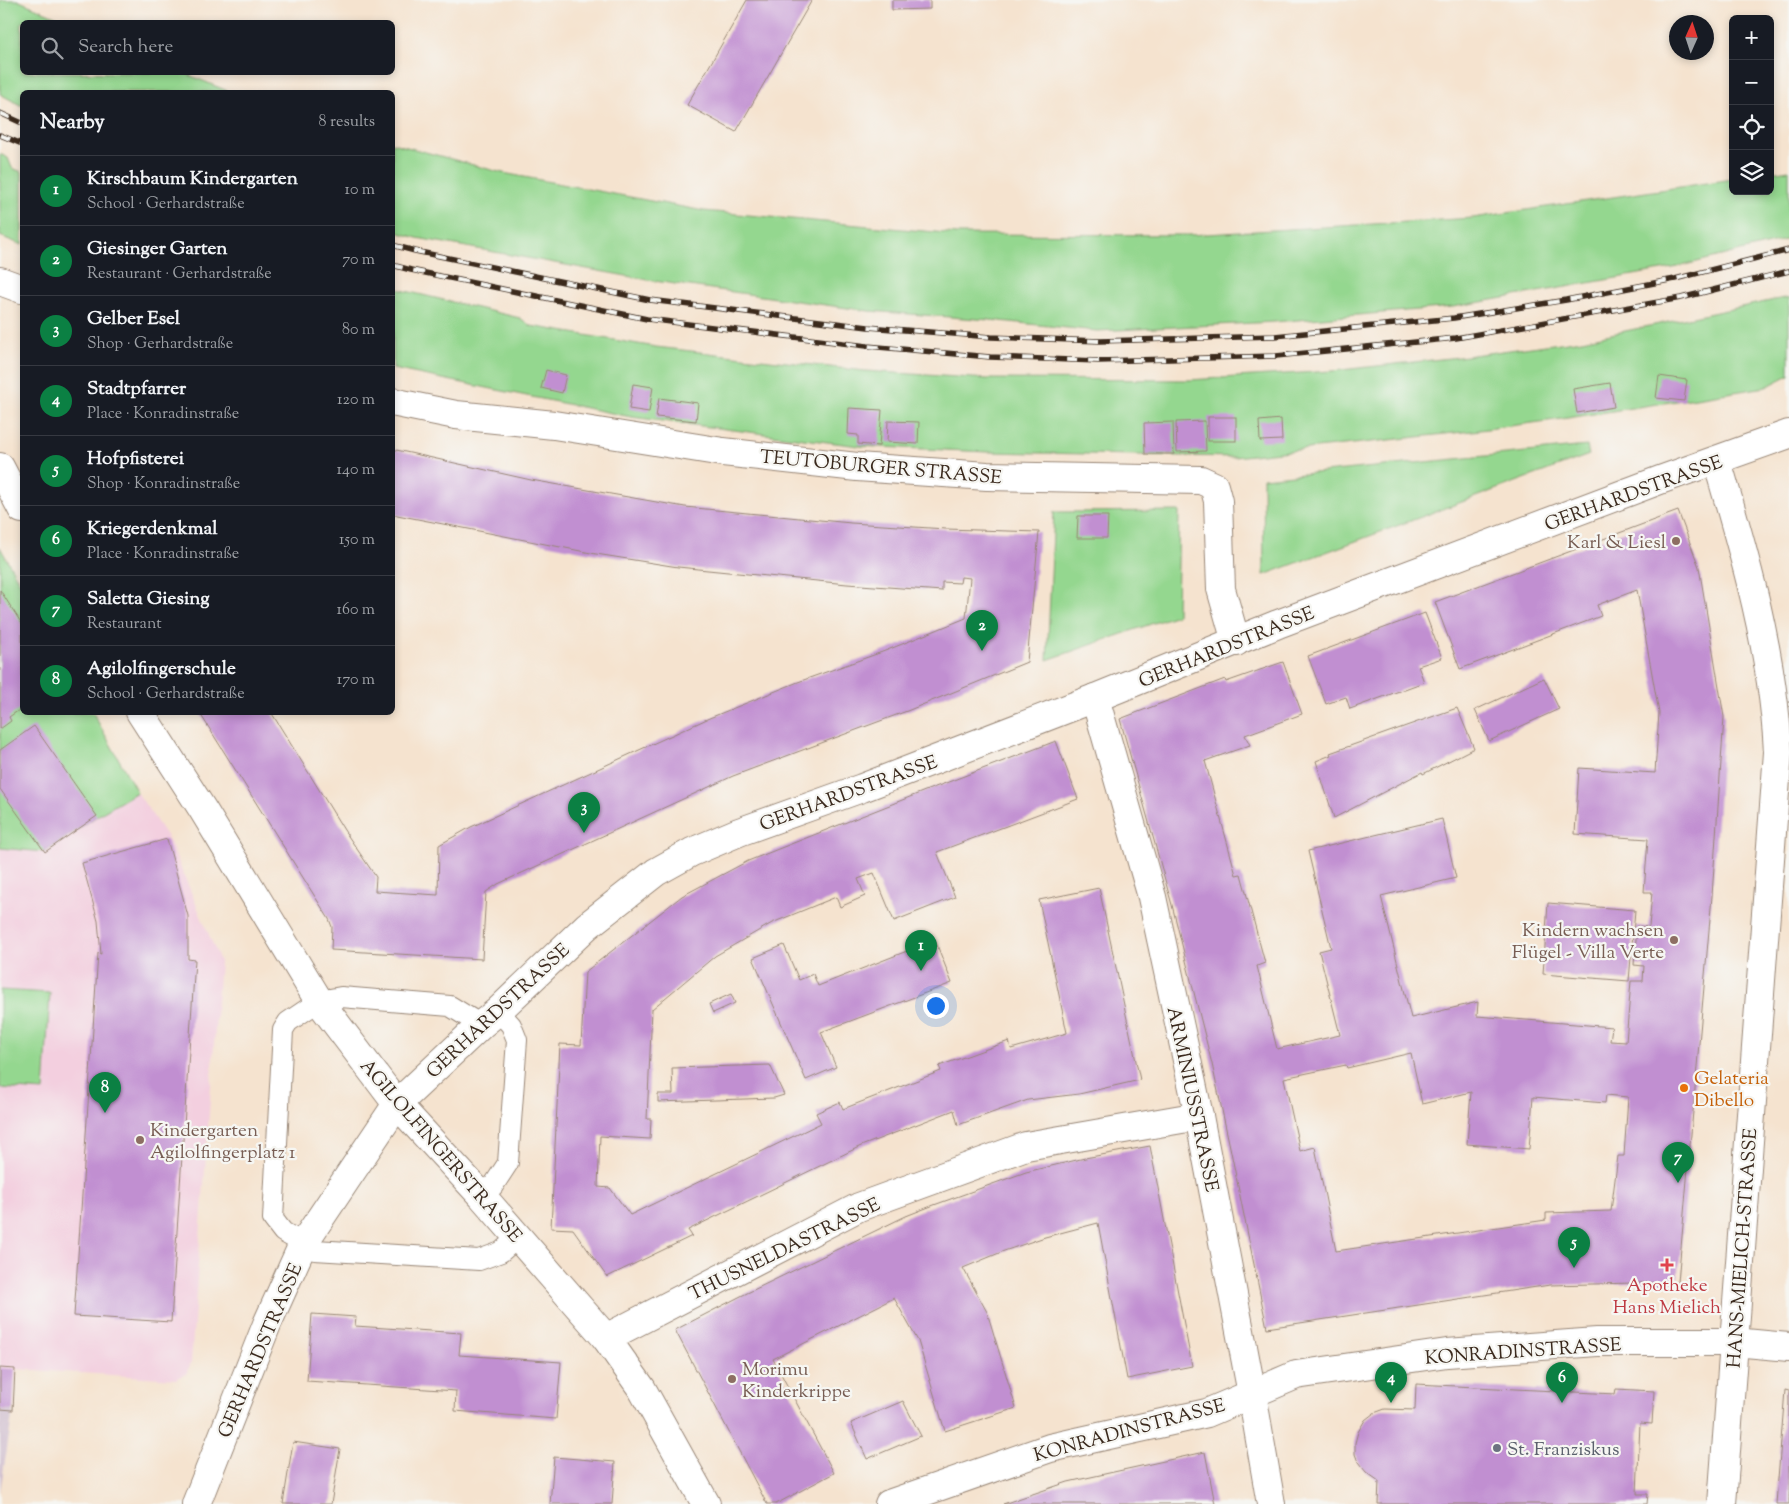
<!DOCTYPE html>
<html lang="en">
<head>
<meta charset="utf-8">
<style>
  body { margin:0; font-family:"Sorts Mill Goudy",serif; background:#20242c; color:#f1f3f6 }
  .controls { position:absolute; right:15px; top:15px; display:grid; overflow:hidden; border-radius:8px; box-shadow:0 2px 8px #0003 }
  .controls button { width:45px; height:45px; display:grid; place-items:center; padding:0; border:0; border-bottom:1px solid #363941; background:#171b24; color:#f1f3f6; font:25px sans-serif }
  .compass { position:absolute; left:1669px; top:15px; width:45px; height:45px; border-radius:50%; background:#171b24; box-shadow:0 2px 8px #0003; rotate:3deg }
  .you { position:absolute; left:935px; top:1005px; width:18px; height:18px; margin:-12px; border:4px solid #fff; border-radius:50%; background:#1a73e8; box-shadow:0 0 0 8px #1a73e833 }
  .badge { display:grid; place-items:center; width:32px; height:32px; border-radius:50%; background:#0b8043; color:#fff; font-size:16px; font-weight:700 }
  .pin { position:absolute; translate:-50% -41px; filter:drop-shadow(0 1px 2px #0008) }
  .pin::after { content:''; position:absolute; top:26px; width:18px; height:15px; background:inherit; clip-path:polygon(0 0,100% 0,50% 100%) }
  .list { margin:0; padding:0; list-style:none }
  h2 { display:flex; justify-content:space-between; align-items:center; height:65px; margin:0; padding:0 20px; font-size:21px }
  h2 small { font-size:16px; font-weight:400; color:#9ea1a6 }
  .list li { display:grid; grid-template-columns:32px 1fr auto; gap:15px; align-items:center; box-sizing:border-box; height:70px; padding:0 20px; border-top:1px solid #363941 }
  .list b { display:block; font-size:19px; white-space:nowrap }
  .list p { margin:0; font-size:16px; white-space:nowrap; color:#9ea1a6 }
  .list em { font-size:16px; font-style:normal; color:#9ea1a6 }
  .icon { flex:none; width:28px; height:28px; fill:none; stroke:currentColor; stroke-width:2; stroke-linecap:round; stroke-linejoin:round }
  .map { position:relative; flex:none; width:1789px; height:1504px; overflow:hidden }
  .search { position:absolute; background:#171b24; box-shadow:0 2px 8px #0003; left:20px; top:20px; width:375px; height:55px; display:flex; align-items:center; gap:12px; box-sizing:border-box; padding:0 18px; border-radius:8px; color:#9ea1a6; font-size:19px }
  .panel { position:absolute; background:#171b24; box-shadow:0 2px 8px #0003; left:20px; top:90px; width:375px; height:625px; border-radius:8px }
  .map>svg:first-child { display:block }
</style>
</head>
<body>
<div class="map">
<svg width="1789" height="1504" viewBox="0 0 1789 1504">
  <rect width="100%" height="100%" fill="#f6f6f2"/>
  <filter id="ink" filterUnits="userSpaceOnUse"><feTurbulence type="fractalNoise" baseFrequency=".02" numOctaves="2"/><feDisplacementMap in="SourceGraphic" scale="10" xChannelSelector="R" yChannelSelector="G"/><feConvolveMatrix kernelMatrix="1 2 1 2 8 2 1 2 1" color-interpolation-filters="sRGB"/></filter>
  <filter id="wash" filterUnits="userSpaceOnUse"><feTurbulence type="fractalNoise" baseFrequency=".0096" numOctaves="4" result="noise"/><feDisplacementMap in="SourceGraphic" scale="20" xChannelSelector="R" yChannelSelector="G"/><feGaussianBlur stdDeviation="1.12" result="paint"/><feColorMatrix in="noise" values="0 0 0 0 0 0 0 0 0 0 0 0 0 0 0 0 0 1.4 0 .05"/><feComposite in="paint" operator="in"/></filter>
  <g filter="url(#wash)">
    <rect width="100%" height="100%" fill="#f5e3cf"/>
    <path fill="#f3cfdf" d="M 137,792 L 169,840 L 220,961 L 191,1363 L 186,1374 L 176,1379 L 16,1369 L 13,1410 L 0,1409 L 0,848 L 45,852 L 97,816 Z"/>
    <path fill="#cfbdce" d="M 0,1409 L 13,1410 L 0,1492 Z"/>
    <g fill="#94d78f" stroke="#688056">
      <path d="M 0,0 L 17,0 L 69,22 L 22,22 L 22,72 L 184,73 L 230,92 L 22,92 L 22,106 L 0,94 Z"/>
      <path d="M 392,143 L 503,173 L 704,211 L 957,234 L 1190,235 L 1473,218 L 1733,179 L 1733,191 L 1770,191 L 1770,173 L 1789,170 L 1789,239 L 1673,268 L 1453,307 L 1274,322 L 1097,331 L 990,320 L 869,311 L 654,281 L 417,238 L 393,231 Z"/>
      <path d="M 0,154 L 8,158 L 12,168 L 22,172 L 22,245 L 0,236 Z"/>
      <path d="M 393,288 L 520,318 L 531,326 L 656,347 L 865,371 L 988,379 L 1189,380 L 1332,371 L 1459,357 L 1582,340 L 1789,297 L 1789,375 L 1766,387 L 1555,420 L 1472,431 L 1234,457 L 988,452 L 859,446 L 631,417 L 393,369 Z"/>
      <path d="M 1587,446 L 1589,455 L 1264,575 L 1263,478 Z"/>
      <path d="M 1179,511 L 1177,615 L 1047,660 L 1054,512 Z"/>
      <path d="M 0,547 L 22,587 L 22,712 L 93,713 L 137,792 L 97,816 L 45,852 L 0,848 Z"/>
      <path d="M 0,990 L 50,993 L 44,1091 L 0,1088 Z"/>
    </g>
    <g id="blocks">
      <g fill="#c18fd1" fill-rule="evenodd">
        <path d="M 747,0 L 812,0 L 736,132 L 687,105 Z"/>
        <path d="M 892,0 L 930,0 L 930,9 L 892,10 Z"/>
        <path d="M 546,370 L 566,375 L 562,393 L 541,388 Z"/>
        <path d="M 1659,376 L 1687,380 L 1684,401 L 1656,398 Z"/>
        <path d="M 1610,383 L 1614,407 L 1577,413 L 1573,389 Z"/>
        <path d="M 633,384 L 653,387 L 649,412 L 629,409 Z"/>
        <path d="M 659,398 L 698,403 L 696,421 L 656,417 Z"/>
        <path d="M 849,408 L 882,410 L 879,446 L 858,444 L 858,435 L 848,434 Z"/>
        <rect x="1208" y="417" width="28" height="24"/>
        <path d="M 1281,419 L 1282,440 L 1260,441 L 1259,421 Z"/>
        <path d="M 888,421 L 919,422 L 918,444 L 887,442 Z"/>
        <path d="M 1205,421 L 1206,451 L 1177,452 L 1176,422 Z"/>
        <path d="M 1173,422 L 1174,454 L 1145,454 L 1144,423 Z"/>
        <path d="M 392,449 L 531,480 L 685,507 L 851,523 L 946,529 L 1039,532 L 1027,662 L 907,711 L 733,776 L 498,884 L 486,892 L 482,959 L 331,950 L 332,927 L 329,919 L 199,712 L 271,712 L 344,830 L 376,877 L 375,891 L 438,895 L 439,845 L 471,827 L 707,719 L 798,682 L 885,651 L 966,618 L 970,578 L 961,577 L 960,583 L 942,582 L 942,591 L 847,584 L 678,567 L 596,554 L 392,514 Z"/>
        <path d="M 1678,511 L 1699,567 L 1724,717 L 1712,896 L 1678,1282 L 1550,1285 L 1267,1328 L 1230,1147 L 1212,1064 L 1172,905 L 1120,719 L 1225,679 L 1226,682 L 1283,662 L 1302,714 L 1245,735 L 1250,745 L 1205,761 L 1236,875 L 1241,874 L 1265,963 L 1257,966 L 1277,1049 L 1340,1035 L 1319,951 L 1331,948 L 1308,851 L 1442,819 L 1456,878 L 1381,896 L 1411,1018 L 1478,1002 L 1477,1016 L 1612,1027 L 1610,1041 L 1626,1042 L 1631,981 L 1643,981 L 1644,966 L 1634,965 L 1637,926 L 1649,927 L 1652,892 L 1644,892 L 1648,839 L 1575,834 L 1579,768 L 1655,773 L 1659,713 L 1637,590 L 1597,605 L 1601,616 L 1460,669 L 1435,602 ZM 1411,1053 L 1422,1104 L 1471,1092 L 1467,1144 L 1529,1149 L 1533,1097 L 1605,1103 L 1606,1095 L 1628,1097 L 1624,1156 L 1618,1156 L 1611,1211 L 1546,1213 L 1546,1220 L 1336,1251 L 1315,1147 L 1300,1151 L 1284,1078 L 1346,1065 L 1347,1068 Z"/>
        <path d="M 1078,516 L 1108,516 L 1107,538 L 1077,538 Z"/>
        <path d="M 0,590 L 22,624 L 22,708 L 9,717 L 11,721 L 0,729 Z"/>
        <path d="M 1425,613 L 1442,658 L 1418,666 L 1424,682 L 1350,709 L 1346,697 L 1326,704 L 1308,656 Z"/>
        <path d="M 1544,678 L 1559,709 L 1489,741 L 1475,710 Z"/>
        <path d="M 1457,708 L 1474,748 L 1423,774 L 1422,772 L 1334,818 L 1316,761 L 1331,755 L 1330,753 Z"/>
        <path d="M 34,726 L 97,816 L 45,852 L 0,789 L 0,750 Z"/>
        <path d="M 1056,741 L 1078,799 L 937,852 L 955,897 L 894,921 L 874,873 L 858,879 L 865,896 L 840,907 L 836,897 L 772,923 L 715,956 L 652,1009 L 647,1119 L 651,1119 L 650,1139 L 600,1136 L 598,1187 L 610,1188 L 630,1215 L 821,1123 L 816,1113 L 840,1102 L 843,1109 L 941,1071 L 939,1066 L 1009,1041 L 1011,1049 L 1067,1033 L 1039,900 L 1099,888 L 1140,1080 L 1079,1094 L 1028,1100 L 958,1125 L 954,1110 L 861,1146 L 688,1230 L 692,1236 L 607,1277 L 573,1229 L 551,1228 L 560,1044 L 581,1045 L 585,972 L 682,896 L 748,861 L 930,789 Z"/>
        <path d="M 167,839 L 188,916 L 188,959 L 195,960 L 171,1322 L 74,1316 L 98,953 L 101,954 L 98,921 L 82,863 Z"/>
        <path d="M 1548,903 L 1635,910 L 1629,981 L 1543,974 Z"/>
        <path d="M 935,940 L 952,983 L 821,1032 L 836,1067 L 806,1080 L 753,958 L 784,945 L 799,980 L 813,974 L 818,986 Z"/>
        <path d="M 731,994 L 735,1003 L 713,1013 L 709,1004 Z"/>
        <path d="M 770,1065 L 784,1095 L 774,1098 L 658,1102 L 658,1094 L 673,1094 L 672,1068 Z"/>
        <path d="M 1150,1146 L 1192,1366 L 1127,1379 L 1098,1223 L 1045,1237 L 1004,1251 L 963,1268 L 987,1312 L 1016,1408 L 945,1431 L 918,1341 L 894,1298 L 773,1359 L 834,1473 L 776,1504 L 767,1504 L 675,1330 L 741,1296 L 906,1216 L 934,1205 L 1026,1172 L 1085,1158 Z"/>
        <path d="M 312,1314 L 356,1317 L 355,1326 L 461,1333 L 459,1355 L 561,1362 L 556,1419 L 455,1411 L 456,1391 L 307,1381 Z"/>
        <path d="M 0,1368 L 15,1369 L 13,1410 L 0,1409 Z"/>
        <path d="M 1416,1384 L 1615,1394 L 1616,1389 L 1654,1391 L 1652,1424 L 1640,1423 L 1637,1494 L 1648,1494 L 1647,1504 L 1378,1504 L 1379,1481 L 1366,1472 L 1358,1462 L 1355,1454 L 1355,1443 L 1358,1432 L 1365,1420 L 1374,1413 L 1385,1409 L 1415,1410 Z"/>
        <path d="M 1785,1390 L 1789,1391 L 1789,1504 L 1776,1504 Z"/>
        <path d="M 903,1401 L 921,1436 L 867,1459 L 851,1423 Z"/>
        <path d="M 293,1442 L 340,1449 L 331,1504 L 283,1504 Z"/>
        <path d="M 1205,1452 L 1215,1504 L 1003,1504 L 1068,1482 Z"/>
        <path d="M 554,1457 L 615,1462 L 612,1504 L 550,1504 Z"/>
      </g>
    </g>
  </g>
  <g filter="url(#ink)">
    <use href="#blocks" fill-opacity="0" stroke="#988676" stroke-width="1"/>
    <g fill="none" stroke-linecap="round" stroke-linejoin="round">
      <defs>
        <g id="service">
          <path d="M 481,1025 L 450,1006 L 341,997 L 319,1001 L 288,1022 L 283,1030 L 273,1219 L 283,1232 L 315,1250 L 479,1260 L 501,1252 L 517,1238"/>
          <path d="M 482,1196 L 493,1186 L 508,1163 L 517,1040 L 511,1025 L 498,1011"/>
        </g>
        <g id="minor">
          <path d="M 0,281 L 22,289"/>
          <path d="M 392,402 L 456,415 L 554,425 L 723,452 L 857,467 L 987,476 L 1201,480 L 1214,486 L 1218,501 L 1221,589 L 1236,642"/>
          <path d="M 1717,461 C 1745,556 1773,652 1778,752 L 1722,1504"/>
          <path d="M 0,467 L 22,509"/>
          <path d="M 1095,698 L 1152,897 L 1199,1116 L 1252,1394 L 1271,1504"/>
          <path d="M 140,712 L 203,810 L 319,1001 L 397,1104 L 482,1196 L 606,1338 L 642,1389 L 706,1504"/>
          <path d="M 606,1338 L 859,1207 L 1026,1146 L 1199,1116"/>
          <path d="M 196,1504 L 267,1324 L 303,1244 L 397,1104 L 481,1025 L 498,1011 L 587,926 L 656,872 L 692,852 L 739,832 L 862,788 L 1095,698 L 1278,624 L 1660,480 L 1789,434"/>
          <path d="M 889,1504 L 1050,1448 L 1207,1413 L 1296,1375 L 1447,1353 L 1597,1342 L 1734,1342 L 1789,1347"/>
        </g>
      </defs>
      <use href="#service" stroke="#988676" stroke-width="22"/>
      <use href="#minor" stroke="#988676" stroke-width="30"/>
      <use href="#service" stroke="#fff" stroke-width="20"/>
      <use href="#minor" stroke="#fff" stroke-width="28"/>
      <defs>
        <g id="rail">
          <path d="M 0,113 L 22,123"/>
          <path d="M 0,135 L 22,144"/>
          <path d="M 392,245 L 415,251 L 650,300 L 868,327 L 991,337 L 1100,341 L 1275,336 L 1454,318 L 1566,300 L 1675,279 L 1789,250"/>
          <path d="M 392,265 L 411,270 L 647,319 L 867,346 L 990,357 L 1099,361 L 1276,356 L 1456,338 L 1681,298 L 1789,271"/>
        </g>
      </defs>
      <use href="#rail" stroke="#3b2a1e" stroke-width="5.5"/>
      <use href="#rail" stroke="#f6f6f2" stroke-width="4" stroke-dasharray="11" stroke-linecap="butt"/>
    </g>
  </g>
  <g fill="#8d6e63" stroke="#f6f6f2" stroke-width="2">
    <circle cx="1676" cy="541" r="5"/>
    <circle cx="1674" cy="940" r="5"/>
    <circle cx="140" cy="1140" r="5"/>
    <circle cx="732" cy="1379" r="5"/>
  </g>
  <circle fill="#e8710a" stroke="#f6f6f2" stroke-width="2" cx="1684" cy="1088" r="5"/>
  <path fill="#e0444e" stroke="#f6f6f2" stroke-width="2" d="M1664.5 1257.5h5v5h5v5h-5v5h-5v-5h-5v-5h5z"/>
  <circle fill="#6b7280" stroke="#f6f6f2" stroke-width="2" cx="1497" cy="1448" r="5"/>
  <g text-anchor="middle" stroke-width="4.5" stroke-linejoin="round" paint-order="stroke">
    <g font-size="19" fill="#3b2a1e" stroke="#f6f6f2">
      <text transform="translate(881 466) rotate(5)" y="7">TEUTOBURGER STRASSE</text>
      <text transform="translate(1633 492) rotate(-20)" y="7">GERHARDSTRASSE</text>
      <text transform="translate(1226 646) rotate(-22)" y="7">GERHARDSTRASSE</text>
      <text transform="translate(848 792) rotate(-20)" y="7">GERHARDSTRASSE</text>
      <text transform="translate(497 1010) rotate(-43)" y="7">GERHARDSTRASSE</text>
      <text transform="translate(1194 1099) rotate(78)" y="7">ARMINIUSSTRASSE</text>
      <text transform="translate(442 1150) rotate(49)" y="7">AGILOLFINGERSTRASSE</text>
      <text transform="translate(784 1248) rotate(-26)" y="7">THUSNELDASTRASSE</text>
      <text transform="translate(1741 1248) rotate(-86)" y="7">HANS-MIELICH-STRASSE</text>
      <text transform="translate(259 1350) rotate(-67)" y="7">GERHARDSTRASSE</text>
      <text transform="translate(1523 1350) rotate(-4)" y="7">KONRADINSTRASSE</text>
      <text transform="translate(1129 1429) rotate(-15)" y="7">KONRADINSTRASSE</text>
    </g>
    <g font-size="19" fill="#785e54" stroke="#f6f6f2" text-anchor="end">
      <text x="1666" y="548">Karl &amp; Liesl</text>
      <text x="1664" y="936">Kindern wachsen<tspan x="1664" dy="22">Flügel - Villa Verte</tspan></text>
      <text x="150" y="1136" text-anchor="start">Kindergarten<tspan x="150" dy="22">Agilolfingerplatz 1</tspan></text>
      <text x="742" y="1375" text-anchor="start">Morimu<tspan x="742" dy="22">Kinderkrippe</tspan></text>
    </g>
    <g font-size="19" fill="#c56008" stroke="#f6f6f2" text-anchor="start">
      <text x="1694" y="1084">Gelateria<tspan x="1694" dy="22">Dibello</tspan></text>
    </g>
    <g font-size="19" fill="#be3a42" stroke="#f6f6f2">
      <text x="1667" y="1291">Apotheke<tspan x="1667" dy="22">Hans Mielich</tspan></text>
    </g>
    <g font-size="19" fill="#5b616d" stroke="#f6f6f2" text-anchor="start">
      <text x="1507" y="1455">St. Franziskus</text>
    </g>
  </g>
</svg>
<div class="controls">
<button>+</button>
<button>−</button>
<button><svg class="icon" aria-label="locate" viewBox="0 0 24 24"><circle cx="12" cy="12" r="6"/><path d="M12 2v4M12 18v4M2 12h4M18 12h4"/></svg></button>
<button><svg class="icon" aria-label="layers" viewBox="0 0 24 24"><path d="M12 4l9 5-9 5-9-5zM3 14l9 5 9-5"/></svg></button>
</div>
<svg class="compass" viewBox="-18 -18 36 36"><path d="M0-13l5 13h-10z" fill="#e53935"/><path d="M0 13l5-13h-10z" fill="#9ea1a6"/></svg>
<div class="you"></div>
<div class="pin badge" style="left:921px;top:971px">1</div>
<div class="pin badge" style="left:982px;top:651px">2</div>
<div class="pin badge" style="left:584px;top:833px">3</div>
<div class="pin badge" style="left:1391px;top:1403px">4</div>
<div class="pin badge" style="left:1574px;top:1268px">5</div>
<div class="pin badge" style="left:1562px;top:1403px">6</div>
<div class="pin badge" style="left:1678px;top:1183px">7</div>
<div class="pin badge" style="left:105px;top:1113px">8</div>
<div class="search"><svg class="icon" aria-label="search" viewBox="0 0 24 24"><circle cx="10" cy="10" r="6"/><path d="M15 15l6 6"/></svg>Search here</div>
<section class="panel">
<h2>Nearby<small>8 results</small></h2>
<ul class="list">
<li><span class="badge">1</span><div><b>Kirschbaum Kindergarten</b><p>School · Gerhardstraße</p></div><em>10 m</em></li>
<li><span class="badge">2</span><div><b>Giesinger Garten</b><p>Restaurant · Gerhardstraße</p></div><em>70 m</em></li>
<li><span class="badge">3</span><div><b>Gelber Esel</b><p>Shop · Gerhardstraße</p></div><em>80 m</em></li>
<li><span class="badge">4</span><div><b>Stadtpfarrer</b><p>Place · Konradinstraße</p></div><em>120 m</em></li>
<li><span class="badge">5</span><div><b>Hofpfisterei</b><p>Shop · Konradinstraße</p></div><em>140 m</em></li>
<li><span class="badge">6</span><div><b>Kriegerdenkmal</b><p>Place · Konradinstraße</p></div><em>150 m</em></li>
<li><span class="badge">7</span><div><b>Saletta Giesing</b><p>Restaurant</p></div><em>160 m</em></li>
<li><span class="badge">8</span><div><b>Agilolfingerschule</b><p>School · Gerhardstraße</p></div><em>170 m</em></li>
</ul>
</section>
</div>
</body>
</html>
